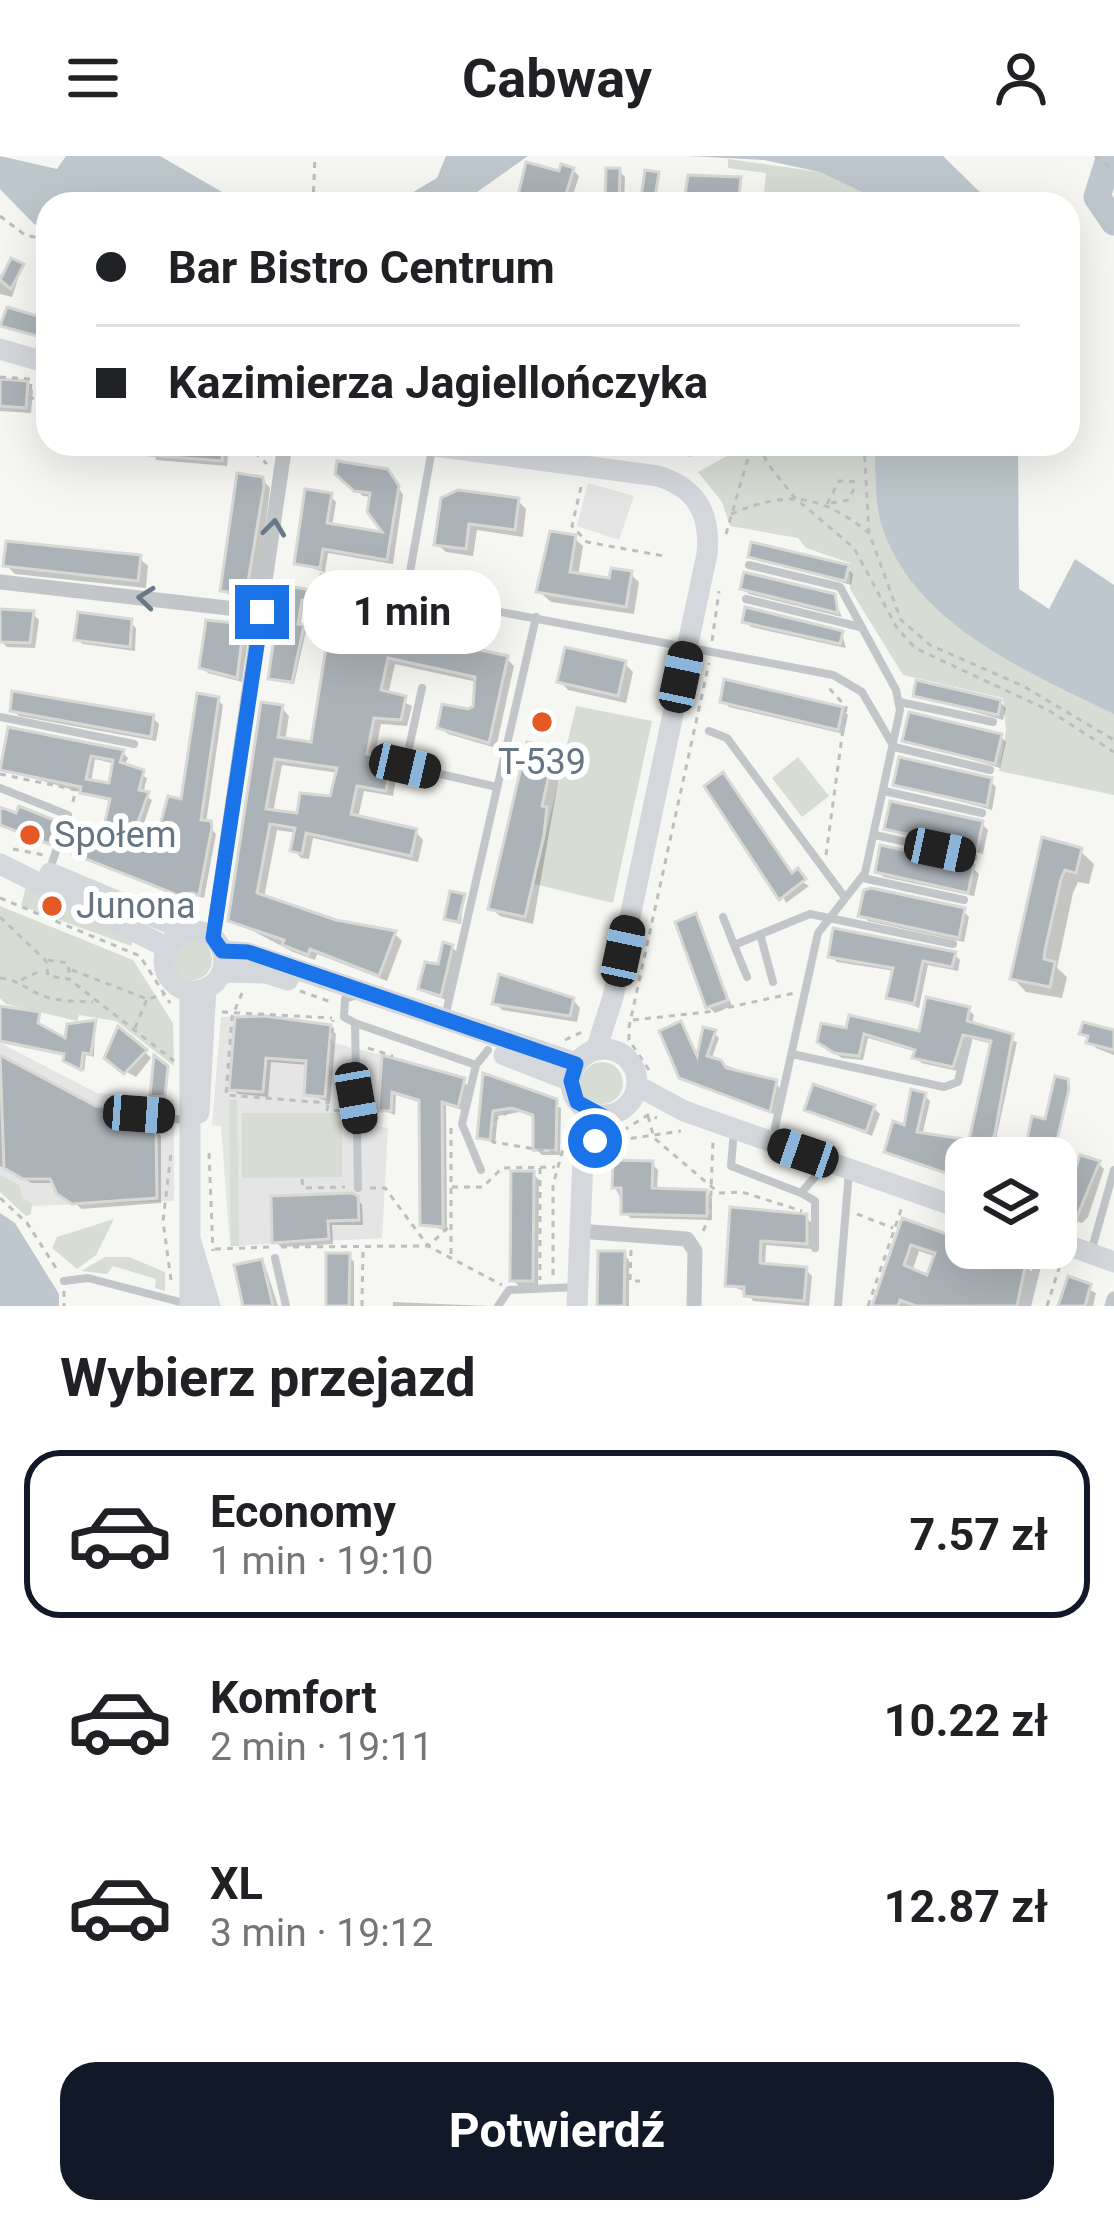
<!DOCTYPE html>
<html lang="pl">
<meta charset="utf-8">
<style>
body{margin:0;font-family:Roboto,sans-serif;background:#f6f6f6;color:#202124;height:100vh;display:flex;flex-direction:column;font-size:45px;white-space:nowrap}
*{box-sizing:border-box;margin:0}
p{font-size:39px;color:#757577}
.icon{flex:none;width:66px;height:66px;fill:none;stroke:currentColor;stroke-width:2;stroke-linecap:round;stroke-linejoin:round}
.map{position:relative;height:1150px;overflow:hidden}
.drawer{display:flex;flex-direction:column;background:#fff;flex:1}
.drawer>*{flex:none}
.guide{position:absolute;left:36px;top:36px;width:1044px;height:264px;border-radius:36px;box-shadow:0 12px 48px #0002;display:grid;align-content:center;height:264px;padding:0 60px;background:#fff}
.controls{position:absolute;left:945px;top:981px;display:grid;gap:24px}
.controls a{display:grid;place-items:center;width:132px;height:132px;border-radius:24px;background:#fff;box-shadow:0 12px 48px #0002;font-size:60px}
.end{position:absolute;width:54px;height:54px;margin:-27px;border:15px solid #1a73e8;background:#fff;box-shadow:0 0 0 6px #fff}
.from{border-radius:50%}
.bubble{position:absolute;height:84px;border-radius:36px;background:#fff;box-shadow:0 12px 48px #0002;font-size:39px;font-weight:700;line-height:84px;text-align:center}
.car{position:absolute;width:36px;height:72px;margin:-36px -18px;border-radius:15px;box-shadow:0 0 9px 3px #0007;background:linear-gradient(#222 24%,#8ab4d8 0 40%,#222 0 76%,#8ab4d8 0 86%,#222 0)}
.guide b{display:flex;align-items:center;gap:42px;height:114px;font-size:45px}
.guide b+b{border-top:3px solid #e0e0e0}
.guide i{width:30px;height:30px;background:#202124}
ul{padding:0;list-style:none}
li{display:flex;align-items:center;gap:36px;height:168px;margin:0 24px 18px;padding:0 36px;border:6px solid transparent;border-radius:36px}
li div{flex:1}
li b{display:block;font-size:45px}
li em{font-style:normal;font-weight:700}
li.on{border-color:#111827}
li>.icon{width:108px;height:108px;stroke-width:1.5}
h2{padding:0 60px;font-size:54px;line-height:144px}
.cta{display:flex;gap:24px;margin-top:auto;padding:24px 60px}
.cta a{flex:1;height:138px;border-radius:36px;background:#111827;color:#fff;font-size:48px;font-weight:700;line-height:138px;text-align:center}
header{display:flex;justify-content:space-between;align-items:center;height:156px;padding:0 60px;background:#fff;font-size:54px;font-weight:700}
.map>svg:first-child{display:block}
</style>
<header><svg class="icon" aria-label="menu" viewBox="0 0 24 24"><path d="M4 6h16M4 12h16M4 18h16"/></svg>Cabway<svg class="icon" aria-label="person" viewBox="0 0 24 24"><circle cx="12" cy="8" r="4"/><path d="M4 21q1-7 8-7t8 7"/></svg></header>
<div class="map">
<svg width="1114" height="1150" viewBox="0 0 1114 1150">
<rect width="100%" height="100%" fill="#f6f6f3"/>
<path fill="#e4e5e4" d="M588 327 634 340 619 384 577 370Z
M265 860 331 869 330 886 382 899 378 970 388 972 382 1082 230 1090 221 970 212 969 221 861Z
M0 887 97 937 174 944V1045L31 1050 0 1026Z"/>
<path fill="#d7ddd4" d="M728 3 820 16 887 48H763L766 17 728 12Z
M737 288H874C876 314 874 347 882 371 915 471 1029 512 1114 557V639L999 615 1006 575 1003 542 903 519 850 433V407L806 392 798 382 730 370 722 346 698 316 734 296Z
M576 550 652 565 613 747 534 728Z
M798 601 829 640 802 661 772 622Z
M26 730 136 778 131 790 21 750Z
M0 750 133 804 173 867 174 910 116 865 79 859 77 865 6 848 0 842Z
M172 804a20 20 0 1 1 40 0a20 20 0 1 1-40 0Z
M581 927a21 21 0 1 1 42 0a21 21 0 1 1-42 0Z
M229 944H237L239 1090H231Z
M242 957H342V1021L242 1022Z
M0 1019 19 1029 22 1041 32 1048 31 1058 26 1060 0 1036Z
M114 1063 96 1099 77 1113 52 1092 57 1081Z
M105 1101H129L165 1116V1135L155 1132 156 1123 113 1110 107 1118 81 1115Z"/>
<path fill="#bec7cd" d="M0 0 57 13 66 0H160L234 43V48H48V72L34 68 0 33Z
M446 0H528L460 48H393L437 22Z
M687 0H943L992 48H887L820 16 764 4Z
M874 288H1018L1019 433 1049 453 1075 403 1114 429V558C1029 516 914 469 882 371 874 347 876 314 874 288Z
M0 1057 15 1067 59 1138V1150H0Z"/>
<path fill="#0003" fill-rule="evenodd" d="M573 14 579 20 570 48H519Z
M619 15 625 21 624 48H608Z
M658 19 657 48H643Z
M690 22 739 24 740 48H687Z
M22 110 12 141 0 138V119Z
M0 226 27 228 33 234 31 257 0 255Z
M151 288H229L227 310 156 304Z
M338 316 393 322 403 339 393 408 328 397 324 422 384 434 385 446 335 435 332 450 304 446 300 471 306 475 294 528 274 525 284 433 320 439 324 416 297 407 330 340 336 346 332 371 389 380 373 341 363 340Z
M262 323 270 332 257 439 254 445 232 442 223 433Z
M443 343 518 345 526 353 523 381 477 374 473 400 446 396 437 388Z
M553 378 574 382 583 390 578 420 612 425 630 418 639 426 634 458 551 446 542 438Z
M751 400 847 412 853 418 851 429Z
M139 402 148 410 146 432 15 418 6 409Z
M743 432 833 441 842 461 749 438Z
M33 458 39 464 35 492 7 491 1 485Z
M745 465 842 478 846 492 751 471Z
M130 466 136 472 135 495 83 488 77 483Z
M243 471 249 477 242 526 208 517 202 511Z
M331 477 507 503 514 510 496 592 448 578 440 571 476 551 477 526 395 508 388 539 412 550 407 570 381 568 374 602 398 613 393 640 364 635 358 662 416 676 423 684 418 706 313 682 309 703 301 702 294 694 297 677 277 674 264 742 336 767 395 778 402 785 387 825 317 798 315 804 293 796 232 764 282 552 289 560 285 585 313 589ZM282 609 339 617 333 644 300 660 273 657Z
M625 508 633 516 626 547 568 534 560 525Z
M916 539 1000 546 1006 552 1003 564Z
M218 544 223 549 206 667 216 678 204 742 197 740 195 746 76 697 105 679 113 646 3 613 10 574 123 597 128 602 124 611 147 622 143 638 152 644 137 687 156 695 184 646ZM95 603 116 608 111 631 91 627Z
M723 545 842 553 848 559 844 578 729 551Z
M13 554 153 562 159 568 156 585 19 560Z
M1000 580 1006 586 1000 612 906 584Z
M553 595 562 604 533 768 500 760 491 752Z
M990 625 996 631 992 654 896 628Z
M728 626 792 720 809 730 786 747Z
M0 655 56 667 61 672 54 691 4 671Z
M982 668 988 674 983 698 887 672Z
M1044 685 1080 695 1094 708 1089 728 1078 726 1073 737 1057 812 1067 821 1062 842 1026 836 1013 822Z
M973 712 979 718 974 740 884 721 878 715Z
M463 741 461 768 451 766 447 762Z
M963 755 969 761 964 786 868 765 862 759Z
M696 760 732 850 715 857 709 851Z
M452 791 458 797 447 844 428 838 422 832Z
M954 798 960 804 958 815 928 809 919 852 889 841 895 815 837 806 831 800Z
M501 821 573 844 580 852 577 866 502 854 495 847Z
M0 850 38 859 41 872 67 887 95 867 94 901 86 899 84 915 66 900 2 887Z
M968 854 974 859 971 870 1017 886 993 997 1009 1002H966V1026L887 995 924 939 930 945 922 980 972 988 993 888 968 882 958 915 921 907 917 896 868 882 863 904 842 902 826 891 823 870 921 878Z
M238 865 330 872 336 878 330 946 307 938 309 909 271 906 268 941 238 938 232 933Z
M680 868 699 905 714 877 719 882 711 904 775 927 780 932 774 958 687 926 681 920Z
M1082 877H1114V899L1096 892Z
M145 896 151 902 136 921 113 908Z
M0 902 95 952 132 955 138 973 155 974 161 980V1047L81 1053 59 1027H32L0 1010Z
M385 903 468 929 462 954 446 949 447 1075 423 1068 422 947 396 939 395 959 382 954Z
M485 921 561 952 560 999H542L536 993V962L520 956 498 960 495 988 480 981Z
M1064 925 1047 1002H1026L1034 964 1047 967Z
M874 952 880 958 872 980 807 954Z
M652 1008 658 1014 657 1035 706 1036 712 1042V1064L630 1062 615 1031Z
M1099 1008 1104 1013 1088 1061 1082 1067 1056 1058V1023L1072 1029Z
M533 1018 539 1024 538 1129 519 1130 513 1124Z
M356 1043 362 1048 363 1069H332L333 1088 281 1091 275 1085Z
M733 1054 805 1061 812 1067 811 1093 766 1089 765 1111 806 1114 812 1120 809 1150 753 1145 747 1136 728 1129Z
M904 1066 1024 1108 1033 1117 1025 1150H875ZM919 1095 937 1101 929 1123 912 1116Z
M601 1098H623L629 1104V1150H600Z
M329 1100H349L354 1106V1150H329Z
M262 1106 265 1109 278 1150H248L238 1111Z
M1070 1124 1096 1137 1093 1150H1061Z
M393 1146 489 1150H490H393Z"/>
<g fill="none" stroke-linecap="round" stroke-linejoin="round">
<path stroke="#bec7cd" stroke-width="27" d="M1110 0 1097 41 1114 66"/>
</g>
<path fill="#abb2b8" stroke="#d8d8d5" stroke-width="3" fill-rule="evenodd" d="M526 6 559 15 561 8 574 12 563 48H516Z
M606 12H620L619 48H605Z
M645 14 659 16 654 48H640Z
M688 19 741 21 738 48 684 46Z
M11 102 24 108 11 133 0 124Z
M7 151 48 163V183L0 170Z
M0 223 28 225 26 252 0 250Z
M148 288H223L222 305 147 299Z
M337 305 388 313 399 330 387 404 323 393 320 412 294 408 305 333 332 337 327 367 382 376 367 356 370 337 354 335 335 318Z
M237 317 263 321 264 330 246 438 220 435Z
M458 334 519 342 515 374 469 368 466 393 434 389 441 342Z
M550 375 576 379 570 416 609 422 611 412 632 415 626 451 536 436Z
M6 385 141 399 138 425 3 410Z
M751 386 849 409 845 425 748 401Z
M744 416 835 438 838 457 740 433Z
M321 418 385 431 383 444 332 434 330 449 302 444 298 468 304 469 292 526 268 523 282 429 317 435Z
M745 451 843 475 840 488 742 466Z
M0 453 34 455 30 487 0 486Z
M78 456 132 463 130 491 74 484Z
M206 464 244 468 237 522 199 512Z
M366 469 508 500 489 587 437 572 442 548 468 553 473 550 475 521 388 502 381 534 406 540 401 564 374 562 367 598 392 603 386 635 357 630 351 658 417 673 411 700 306 677 302 698 290 695 295 672 270 668 257 737 336 764 396 775 379 820 310 793 308 799 282 789 284 784 228 765 261 546 283 549 278 581 311 586 329 473 364 480ZM275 603 337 612 330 640 300 637 297 657 266 653Z
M565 491 626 505 618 540 557 526Z
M724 523 843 551 838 574 720 546Z
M916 524 1001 544 998 559 913 540Z
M12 535 154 559 151 581 10 555Z
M197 537 219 541 201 664 211 665 212 671 199 739 192 737 190 744 73 698 84 668 103 675 110 643 80 637 81 631 0 614 8 571 124 594 120 606 144 614 139 634 149 636 132 682 154 691 168 640 181 643ZM91 600 113 604 109 627 86 623Z
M909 556 1002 578 995 608 902 585Z
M527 586 555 592 542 650 547 651 544 679 525 761 488 753Z
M899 601 992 622 987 650 893 629Z
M723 616 792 717 798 712 806 723 779 744 704 630Z
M890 645 983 665 977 694 884 673Z
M19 650 57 665 49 688 0 669V651L16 657Z
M1042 681 1082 692 1076 717 1065 714 1061 723 1045 794 1044 803 1055 806 1050 831 1010 823Z
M880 689 974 709 968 737 875 716Z
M871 732 965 752 959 782 858 760 864 734Z
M450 735 465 738 458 766 444 763Z
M696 757 728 844 706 852 675 766Z
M833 772 956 796 952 811 923 805 914 848 886 842 893 812 828 801Z
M443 786 453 789 441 840 418 833 425 806 438 808Z
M499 818 574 842 570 860 492 848Z
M926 841 970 851 967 865 1013 878 995 977 986 1002H966V1024L884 996 893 965 904 969 911 933 926 937 917 976 969 984 991 885 963 879 953 911 912 902 915 894 864 878 859 900 834 897 817 886 821 867 846 872 849 859 919 875Z
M0 850 40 856 38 867 65 882 67 868 96 864 91 898 83 897 81 914 63 905 64 898 0 885Z
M265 860 331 869 325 941 304 939 306 905 266 902 263 936 229 934 235 861Z
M681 865 697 900 703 871 716 874 707 900 721 904 726 912 777 924 770 956 679 922 659 875Z
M1083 866 1114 874V894L1086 887 1088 880 1079 878Z
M118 870 147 894 124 918 104 902Z
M0 899 96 950 133 952V970L156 971 157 1042 72 1048 57 1038 50 1023H23L4 1012Z
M154 899 168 910 165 941 150 940Z
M382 899 465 922 458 951 442 946 443 1071 420 1069 419 944 392 936 391 955H378Z
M483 917 557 943 556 995 533 994V959L512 952 493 955 490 984 477 982Z
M1055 920 1068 923 1069 933 1054 997 1035 1002 1036 997 1025 994 1032 960 1045 963Z
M813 928 875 949 866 976 804 954Z
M1080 999 1100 1005 1076 1063 1056 1054V1020L1071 1025Z
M613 1004 653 1005 652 1032 707 1034V1060L621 1058V1032H612Z
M511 1015H534L533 1125H510Z
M352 1037 358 1040 359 1064 328 1065 329 1083 272 1087 271 1040Z
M730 1051 807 1058V1088L761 1085 760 1107 807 1111 804 1145 744 1140V1131L725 1130Z
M902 1062 966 1085V1092H987L1026 1106 1017 1150H916L900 1144 898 1150H872ZM911 1089 935 1097 927 1119 904 1109Z
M598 1095H625L624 1150H597Z
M326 1097H350L349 1150H326Z
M262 1103 273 1150H243L234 1109Z
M1068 1120 1091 1128 1085 1150H1058Z"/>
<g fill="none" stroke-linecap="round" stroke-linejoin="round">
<path stroke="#bcbec0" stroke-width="3" stroke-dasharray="6 6" stroke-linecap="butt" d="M1095 0 1114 14
M313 48 315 0
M0 60 25 79 48 84
M0 221 31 223 30 242 48 243
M246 288 267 308
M654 288 690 299 723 291
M760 288 767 307 795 342 854 392 897 472 915 492 1048 554 1114 596
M864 288 869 377 901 464 930 489 1023 530 1114 584
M581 331 572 370 587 386 664 400
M831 347 848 344 855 331
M827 348 839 325 861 326
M731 358C788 334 820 338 869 377
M726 378 752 288
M712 485 719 435
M0 618 76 634 72 649
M13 693 44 699
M826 699 846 551 829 532
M0 742 140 800 170 847
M0 761 46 805 48 820 69 823 174 905
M48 804 68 807 70 822
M72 814 147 843 163 839
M0 822C20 824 26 834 44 840 59 846 77 845 93 846
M21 824 42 814
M300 835 331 846
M242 837 232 861 226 939 328 947 333 864
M222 856 332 862
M633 864 707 856 795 837
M135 872 147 843
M565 884 584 875
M368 892 393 900
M649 914 629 884V871L709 507
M328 949 327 954 342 955
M509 956 495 963 493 986 559 997
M648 960 654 982 719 1037 742 1036 802 1055
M451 972V1100
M607 986 681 975
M603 987 648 959 657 962
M209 997 213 1095
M540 1012V1124
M302 1023 303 1032 345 1031
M452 1031H483L502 1012 555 1011
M370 1032H385L428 1090 450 1070
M0 1042 27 1067 58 1115
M857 1058 893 1072
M703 1075 710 1060 713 985
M281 1091 428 1090 502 1129
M215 1093 272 1091
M631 1094 630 1125H640
M553 1119V1029L563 993
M171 1124 163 1065 171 997
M64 1135V1150
M362 1150 363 1091
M868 1150 902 1051
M1047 1150 1061 1106"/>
<path stroke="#c2c6c9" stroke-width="8" d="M432 293 406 438 833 519 862 536 894 591 990 614
M749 409 840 431 896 534 900 554 865 717 818 777 772 985
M746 443 860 471
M422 532 405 610 497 631
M900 546 993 566
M0 561 134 588
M709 575 727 582 843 739
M0 632 68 659 49 716
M884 635 982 657
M875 679 973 701
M863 722 964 744
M723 761 734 789 810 758 953 788
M760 778 773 826
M734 789 747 821
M357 839 345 843 344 861 355 867 358 1032
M446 857 536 461
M355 867 476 909
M792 898 944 931 958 926 968 885
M139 958 184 964
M734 974 731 1010 801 1037 828 1006
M481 1014 462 968 476 909 488 894
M801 1037 815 1045V1092
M1091 1096 1114 1014
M275 1102 286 1150
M64 1125 88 1122 188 1148
M498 1150 509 1134 576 1131
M838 1150 849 1015
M1027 1150 1037 1110"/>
<path stroke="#c2c6c9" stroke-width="15" d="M0 426 263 456
M213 782 285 288
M578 1075 687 1083 695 1095 694 1150
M1112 1150 1114 1143"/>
<path stroke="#d4d8dc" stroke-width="21" d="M0 193 48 207
M419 288 658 320C697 332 711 358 707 398L613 841 596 894
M0 708 166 791
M50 717 188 775
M164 805a30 30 0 1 1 60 0a30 30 0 1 1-60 0Z
M222 795 248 797 576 907
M222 816 266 817 288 824
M190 835V1150
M571 926a33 33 0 1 1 66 0a33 33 0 1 1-66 0Z
M504 899 571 925
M638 930 684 955 966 1054
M199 957 206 832
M1056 1085 1114 1106
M191 1086 210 1150
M577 1150 585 954"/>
</g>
<defs><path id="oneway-chevron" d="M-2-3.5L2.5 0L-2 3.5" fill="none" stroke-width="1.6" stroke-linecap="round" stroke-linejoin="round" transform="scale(3)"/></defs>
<g stroke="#6a7987">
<use href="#oneway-chevron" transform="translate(274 372) rotate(-83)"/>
<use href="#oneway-chevron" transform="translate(146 442) rotate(-174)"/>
</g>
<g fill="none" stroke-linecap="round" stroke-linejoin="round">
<path stroke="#1a73e8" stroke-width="15" d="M262 456 213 782 222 795 248 796 576 908 571 925 577 946 603 960 595 985"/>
</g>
<g fill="#e55924" stroke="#fff" stroke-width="4.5">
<circle cx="542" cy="566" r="12"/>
<circle cx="30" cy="679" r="12"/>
<circle cx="52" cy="750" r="12"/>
</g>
<g text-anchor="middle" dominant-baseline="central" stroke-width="12" stroke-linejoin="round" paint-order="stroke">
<g font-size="36" fill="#657584" stroke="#fff" text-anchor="start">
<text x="542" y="606" text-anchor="middle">T-539</text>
<text x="54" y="679">Społem</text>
<text x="76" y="750">Junona</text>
</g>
</g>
</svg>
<div class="controls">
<a><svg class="icon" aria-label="layers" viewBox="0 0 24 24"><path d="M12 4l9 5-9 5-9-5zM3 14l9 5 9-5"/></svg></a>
</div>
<i class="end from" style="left:595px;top:985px"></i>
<i class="end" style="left:262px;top:456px"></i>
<div class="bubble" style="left:303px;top:414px;width:198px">1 min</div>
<i class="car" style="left:681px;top:521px;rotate:12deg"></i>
<i class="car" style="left:405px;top:610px;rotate:103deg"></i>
<i class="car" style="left:940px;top:694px;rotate:102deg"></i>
<i class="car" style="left:623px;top:795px;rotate:12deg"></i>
<i class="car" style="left:356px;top:942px;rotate:170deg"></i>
<i class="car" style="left:139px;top:958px;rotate:94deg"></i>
<i class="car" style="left:803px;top:997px;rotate:289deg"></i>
<div class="guide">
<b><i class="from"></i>Bar Bistro Centrum</b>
<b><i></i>Kazimierza Jagiellończyka</b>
</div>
</div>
<section class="drawer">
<h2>Wybierz przejazd</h2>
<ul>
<li class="on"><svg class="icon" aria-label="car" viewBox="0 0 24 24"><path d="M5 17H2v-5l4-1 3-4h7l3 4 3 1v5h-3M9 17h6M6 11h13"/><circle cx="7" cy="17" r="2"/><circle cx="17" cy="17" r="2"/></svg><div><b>Economy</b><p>1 min · 19:10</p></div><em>7.57 zł</em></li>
<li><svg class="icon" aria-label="car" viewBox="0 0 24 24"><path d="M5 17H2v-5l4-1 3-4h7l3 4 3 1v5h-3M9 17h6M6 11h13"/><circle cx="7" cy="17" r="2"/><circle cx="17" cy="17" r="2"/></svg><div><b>Komfort</b><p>2 min · 19:11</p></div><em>10.22 zł</em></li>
<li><svg class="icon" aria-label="car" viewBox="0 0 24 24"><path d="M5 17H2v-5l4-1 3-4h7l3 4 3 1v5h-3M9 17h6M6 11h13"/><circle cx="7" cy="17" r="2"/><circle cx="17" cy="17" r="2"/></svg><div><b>XL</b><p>3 min · 19:12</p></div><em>12.87 zł</em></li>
</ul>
<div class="cta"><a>Potwierdź</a></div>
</section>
